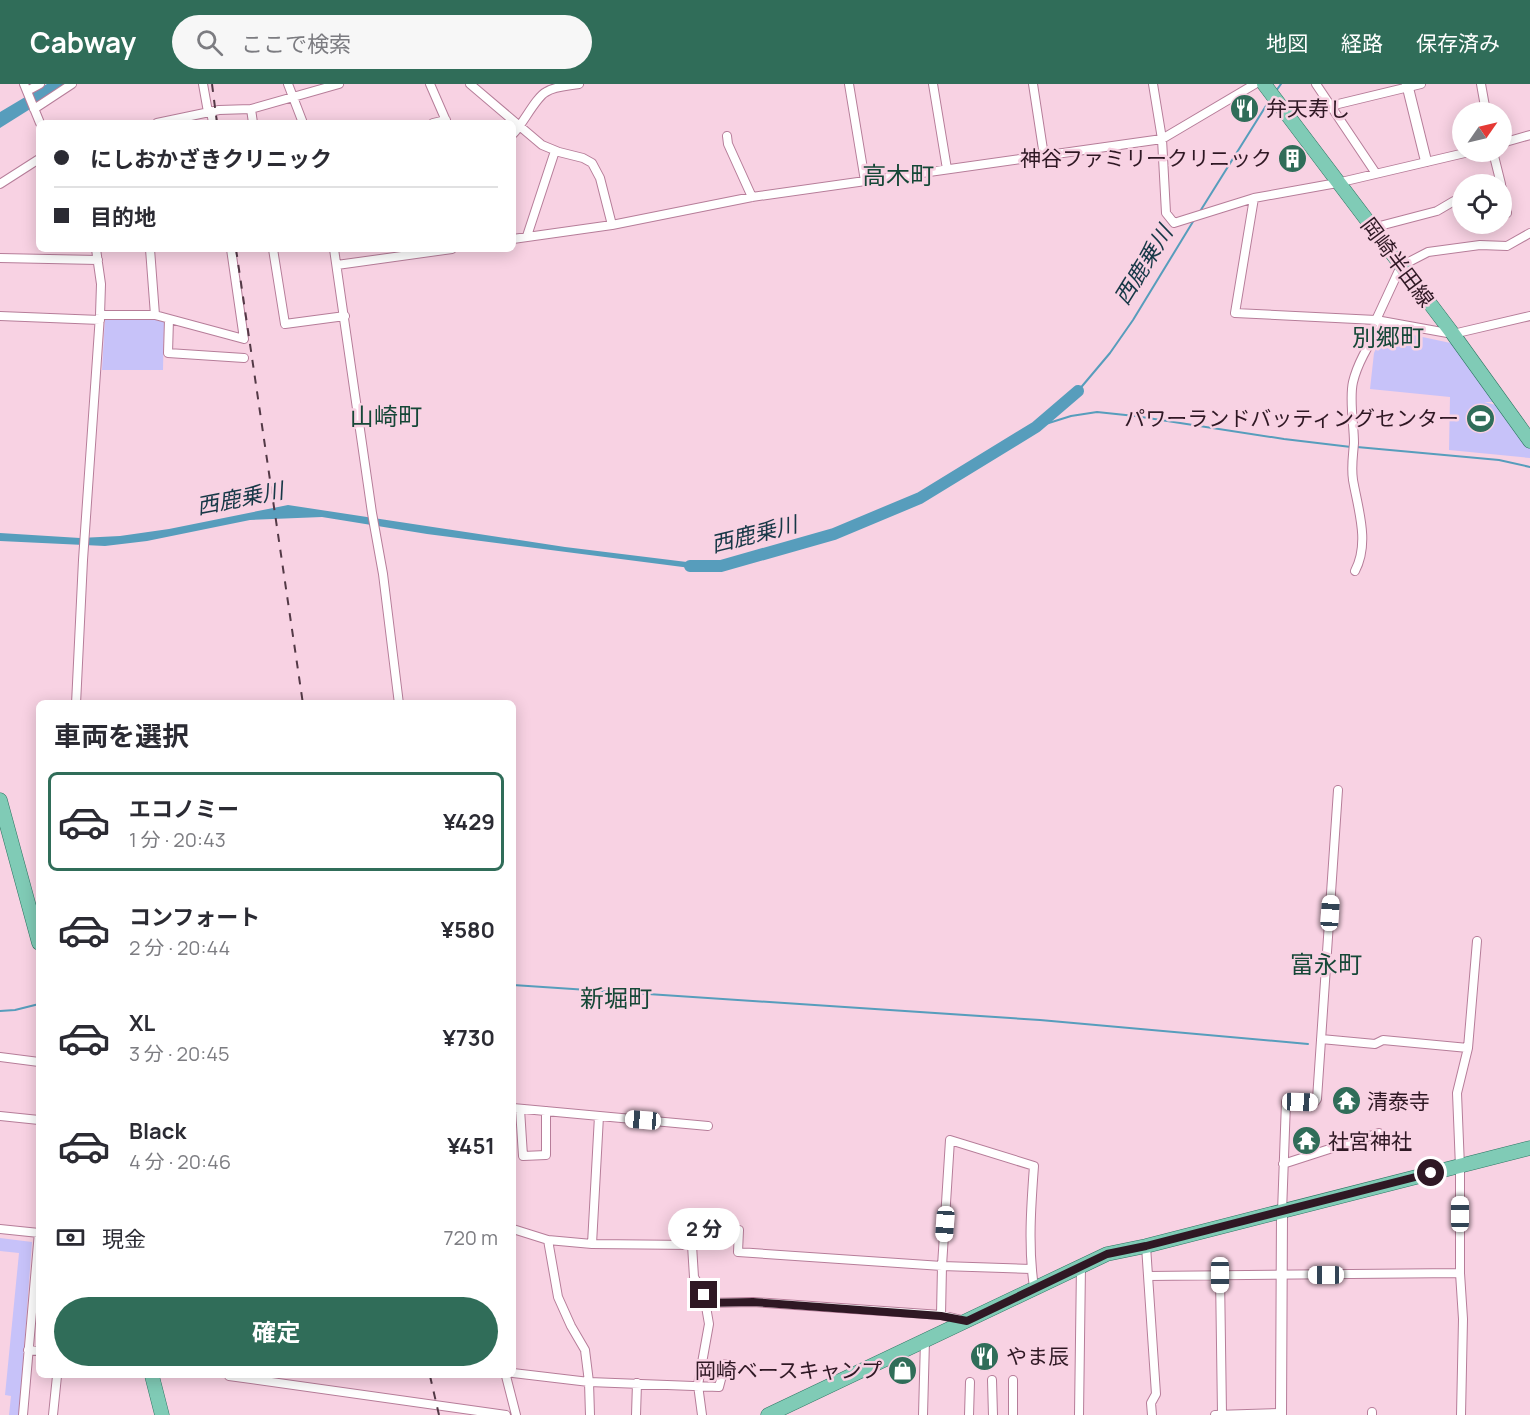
<!DOCTYPE html>
<html lang="ja">
<meta charset="utf-8">
<style>
body{margin:0;font-family:Manrope,"Noto Sans JP",sans-serif;background:#f7f7f7;color:#2b2b33;height:100vh;display:flex;flex-direction:column;font-size:22px;white-space:nowrap}
*{box-sizing:border-box;margin:0}
p{font-size:20px;color:#7c7c81}
.icon{flex:none;width:33px;height:33px;fill:none;stroke:currentColor;stroke-width:2;stroke-linecap:round;stroke-linejoin:round}
.map{position:relative;flex:1;overflow:hidden}
.sheet{position:absolute;left:36px;top:616px;width:480px;height:678px;display:flex;flex-direction:column;background:#fff;border-radius:9px;box-shadow:0 3px 15px #0003}
.sheet>*{flex:none}
.guide{position:absolute;left:36px;top:36px;width:480px;height:132px;border-radius:9px;box-shadow:0 3px 15px #0003;display:grid;align-content:center;height:132px;padding:0 18px;background:#fff}
.needle{width:39px;rotate:56deg}
.controls{position:absolute;left:1452px;top:18px;display:grid;gap:12px}
.controls a{display:grid;place-items:center;width:60px;height:60px;border-radius:50%;background:#fff;box-shadow:0 3px 15px #0003;font-size:30px}
.end{position:absolute;width:27px;height:27px;margin:-14px;border:8px solid #2f1824;background:#fff;box-shadow:0 0 0 3px #fff}
.from{border-radius:50%}
.bubble{position:absolute;height:42px;border-radius:21px;background:#fff;box-shadow:0 3px 15px #0003;font-size:20px;font-weight:700;line-height:42px;text-align:center}
.car{position:absolute;width:18px;height:36px;margin:-18px -9px;border-radius:8px;box-shadow:0 0 4px 2px #0007;background:linear-gradient(#fff 24%,#345 0 40%,#fff 0 76%,#345 0 86%,#fff 0)}
.guide b{display:flex;align-items:center;gap:21px;height:57px;font-size:22px}
.guide b+b{border-top:2px solid #e1e1e2}
.guide i{width:15px;height:15px;background:#2b2b33}
ul{padding:0;list-style:none}
li{display:flex;align-items:center;gap:18px;height:99px;margin:0 12px 9px;padding:0 6px;border:3px solid transparent;border-radius:9px}
li div{flex:1}
li b{display:block;font-size:22px}
li em{font-style:normal;font-weight:700}
li.on{border-color:#306d59}
li>.icon{width:54px;height:54px;stroke-width:1.5}
h2{padding:0 18px;font-size:27px;line-height:72px}
.pay{display:flex;align-items:center;gap:15px;height:66px;padding:0 18px;font-size:22px}
.pay p{margin-inline-start:auto}
.button{display:flex;gap:12px;margin-top:auto;padding:12px 18px}
.button a{flex:1;height:69px;border-radius:36px;background:#306d59;color:#fff;font-size:24px;font-weight:700;line-height:69px;text-align:center}
header{display:flex;align-items:center;gap:36px;box-sizing:border-box;height:84px;padding:0 30px;background:#306d59;color:#fff}
header strong{font-size:28px}
nav{display:flex;gap:33px;margin-inline-start:auto;font-size:21px}
.search{width:420px;height:54px;background:#f7f7f7;display:flex;align-items:center;gap:15px;box-sizing:border-box;padding:0 21px;border-radius:33px;color:#7c7c81;font-size:22px}
.map>svg:first-child{display:block}
</style>
<header>
<strong>Cabway</strong>
<div class="search"><svg class="icon" aria-label="search" viewBox="0 0 24 24"><circle cx="10" cy="10" r="6"/><path d="M15 15l6 6"/></svg>ここで検索</div>
<nav><a>地図</a><a>経路</a><a>保存済み</a></nav>
</header>
<div class="map">
<svg width="1530" height="1331" viewBox="0 0 1530 1331">
<rect width="100%" height="100%" fill="#f8d2e3"/>
<path fill="#c7c2f9" d="M105 234H153L164 238 163 286H102Z
M1385 245 1460 261 1499 318H1484L1500 322 1530 363V374L1449 366 1450 313 1370 305 1374 269Z
M0 1154 32 1158 19 1331H9L11 1312 5 1311 19 1169 0 1167Z"/>
<path fill="#579dbc" d="M47 0H70L0 44V28Z
M288 421 565 463 703 480 706 486 427 450 322 433 250 436 147 457 105 462 0 457V449L80 454 120 452 169 445Z"/>
<g fill="none" stroke-linecap="round" stroke-linejoin="round">
<path stroke="#579dbc" stroke-width="2" d="M1276 7 1281 0
M1199 129 1269 17
M1078 307 1110 269 1133 236 1194 136
M1036 343 1071 332 1097 328 1135 332 1284 355 1351 363
M1357 363 1499 376 1530 383
M513 901 1040 936 1308 960
M0 927 15 926 39 920"/>
<path stroke="#579dbc" stroke-width="12" d="M690 482H721L834 450 920 414 1036 343 1078 307"/>
<defs>
<path id="minor" d="M24 0 40 39
M203 0 208 28
M288 0 303 39
M430 0 447 39
M470 0 542 61 559 68 583 74 592 79 600 94 612 141
M849 0 865 97
M933 0 947 85
M1033 0 1044 72
M1153 0 1162 55 1166 129 1174 139 1254 114 1337 99 1469 68
M1316 0 1375 88
M1481 0 1486 28
M27 7 40 0
M1330 22 1421 0
M34 25 72 0
M251 25 253 39
M211 27 213 39
M157 39 219 26 251 25 339 0
M433 39 446 36
M513 50C523 40 536 13 546 8 555 2 568 2 579 0
M727 52 728 60 752 113
M1502 59 1530 51
M1493 68 1501 100
M0 100 39 75
M1502 104 1507 129H1502
M1254 114 1235 229 1376 236 1453 250 1530 232
M1372 144 1437 127 1454 117H1462
M527 152 555 67
M513 155 612 141 752 113 1162 55 1255 0
M150 165 155 231
M273 165 285 240 345 232
M334 165 372 429 383 490 399 620
M0 174 98 176
M337 181 452 165
M100 231H155L244 255 231 165
M0 232 100 236
M169 235 168 269 244 274
M1376 236 1401 182 1428 168 1480 161 1507 162 1530 149
M1355 487C1370 459 1358 425 1353 396 1351 383 1353 372 1354 359 1354 341 1349 315 1353 298 1358 277 1370 258 1382 241L1377 237
M76 620 83 476 100 231 101 200 96 165
M1321 955 1375 960 1383 956 1468 964
M0 973 39 978
M513 1024 708 1042
M520 1025 523 1072 546 1071V1027
M0 1032 39 1036
M1283 1080 1379 1049
M1282 1128 1286 1018 1314 1019 1317 1015 1338 706
M0 1145 39 1149
M513 1145 548 1156 592 1160 692 1161
M548 1156 558 1213 571 1242 585 1266 589 1298 590 1331
M592 1160 599 1032
M1146 1162 1156 1310 1151 1319 1152 1331
M1220 1191 1222 1330
M1148 1192 1460 1189
M705 1219 753 1218 941 1231 966 1237
M941 1231 942 1182 950 1056 1034 1082C1031 1122 1028 1164 1034 1203
M28 1266 39 1267
M513 1289 589 1298 719 1303 725 1280
M229 1292 506 1331
M506 1292 516 1331
M992 1296 993 1331
M1013 1296V1331
M1372 1328V1331
M23 1331 39 1148
M53 1331 57 1292
M636 1331 637 1299
M702 1331 698 1301 709 1240 704 1211 694 1193 692 1161 694 1144 739 1146 738 1168 942 1182 1031 1185
M923 1331 925 1256
M969 1331 970 1298
M1079 1331 1081 1181
M1215 1331 1281 1329
M1461 1331 1463 1235 1460 1189V1083L1457 1009 1468 964 1477 857"/>
<path id="tertiary" d="M1407 0 1426 77
M1281 1331 1282 1128"/>
<path id="primary" d="M1264 0 1453 250 1530 357
M0 716 39 859
M152 1292 162 1331
M768 1331 1107 1170 1146 1162 1530 1064"/>
</defs>
<use href="#minor" stroke="#b67d99" stroke-width="10"/>
<use href="#tertiary" stroke="#b67d99" stroke-width="12"/>
<use href="#primary" stroke="#2c7663" stroke-width="15"/>
<use href="#minor" stroke="#fff" stroke-width="8"/>
<use href="#tertiary" stroke="#fff" stroke-width="10"/>
<use href="#primary" stroke="#80cbb6" stroke-width="14"/>
<path stroke="#533946" stroke-width="2" stroke-dasharray="8 8" stroke-linecap="butt" d="M212 0 217 39
M236 165 303 620
M430 1292 439 1331"/>
</g>
<g fill="none" stroke-linecap="round" stroke-linejoin="round">
<path stroke="#2f1824" stroke-width="8" d="M704 1211 705 1219 753 1218 941 1232 967 1237 1107 1170 1146 1162 1431 1089"/>
</g>
<defs>
<symbol id="restaurant-disc" viewBox="-11 -11 22 22"><circle r="9.5" fill="#306d59" stroke="#f8d2e3"/><path d="M-5-6h1v4h1v-4h1v4h1v-4h1v5L-1.5 .5V6h-2V.5L-5-1ZM5-6V6H3V1.5H1.5Q1.5-4 5-6Z" fill="#fff"/></symbol>
<symbol id="building-disc" viewBox="-11 -11 22 22"><circle r="9.5" fill="#306d59" stroke="#f8d2e3"/><path d="M-4-6H4V6H1V3H-1V6H-4ZM-2.5-4.3h1.7v1.8h-1.7ZM.8-4.3h1.7v1.8H.8ZM-2.5-1h1.7V.8h-1.7ZM.8-1h1.7V.8H.8Z" fill="#fff"/></symbol>
<symbol id="stadium-disc" viewBox="-11 -11 22 22"><circle r="9.5" fill="#306d59" stroke="#f8d2e3"/><path d="M0-5a6.5 5 0 1 0 0 10a6.5 5 0 1 0 0-10ZM-3.5-1.8h7v3.6h-7Z" fill="#fff"/></symbol>
<symbol id="temple-disc" viewBox="-11 -11 22 22"><circle r="9.5" fill="#306d59" stroke="#f8d2e3"/><path d="M0-6L5-2H3V0L6.5 2.5H4V6H1.5V3h-3V6H-4V2.5H-6.5L-3 0V-2H-5Z" fill="#fff"/></symbol>
<symbol id="shop-disc" viewBox="-11 -11 22 22"><circle r="9.5" fill="#306d59" stroke="#f8d2e3"/><path d="M-5-2.5h2.3a2.7 3.5 0 0 1 5.4 0H5L5.5 6h-11ZM-1.5-2.5h3a1.5 2.3 0 0 0-3 0Z" fill="#fff"/></symbol>
</defs>
<g fill-rule="evenodd">
<use href="#restaurant-disc" x="1228" y="8" width="33" height="33"/>
<use href="#building-disc" x="1276" y="58" width="33" height="33"/>
<use href="#stadium-disc" x="1464" y="318" width="33" height="33"/>
<use href="#temple-disc" x="1330" y="1000" width="33" height="33"/>
<use href="#temple-disc" x="1290" y="1040" width="33" height="33"/>
<use href="#restaurant-disc" x="968" y="1256" width="33" height="33"/>
<use href="#shop-disc" x="886" y="1270" width="33" height="33"/>
</g>
<g text-anchor="middle" dominant-baseline="central" stroke-width="5" stroke-linejoin="round" paint-order="stroke">
<g font-size="21" fill="#2f1824" stroke="#f8d2e3" text-anchor="start">
<text x="1266" y="24">弁天寿し</text>
<text x="1272" y="74" text-anchor="end">神谷ファミリークリニック</text>
<text x="1459" y="334" text-anchor="end">パワーランドバッティングセンター</text>
<text x="1367" y="1017">清泰寺</text>
<text x="1328" y="1057">社宮神社</text>
<text x="1006" y="1272">やま辰</text>
<text x="882" y="1286" text-anchor="end">岡崎ベースキャンプ</text>
</g>
<g font-size="21" fill="#2f1824" stroke="#f8d2e3">
<text transform="translate(1398 178) rotate(53)">岡崎半田線</text>
</g>
<g font-size="22" font-style="italic" fill="#173847" stroke="#f8d2e3">
<text transform="translate(1143 181) rotate(-58)">西鹿乗川</text>
<text transform="translate(240 414) rotate(-11)">西鹿乗川</text>
<text transform="translate(754 450) rotate(-14)">西鹿乗川</text>
</g>
<g font-size="24" fill="#154737" stroke="#f8d2e3">
<text x="898" y="90">高木町</text>
<text x="1388" y="252">別郷町</text>
<text x="386" y="331">山崎町</text>
<text x="1326" y="879">富永町</text>
<text x="616" y="913">新堀町</text>
</g>
</g>
</svg>
<div class="controls">
<a><svg class="needle" viewBox="-14 -14 28 28"><path d="M0-13l5 13h-10z" fill="#e53935"/><path d="M0 13l5-13h-10z" fill="#7c7c81"/></svg></a>
<a><svg class="icon" aria-label="locate" viewBox="0 0 24 24"><circle cx="12" cy="12" r="6"/><path d="M12 2v4M12 18v4M2 12h4M18 12h4"/></svg></a>
</div>
<i class="end from" style="left:1431px;top:1089px"></i>
<i class="end" style="left:704px;top:1211px"></i>
<div class="bubble" style="left:668px;top:1124px;width:72px">2 分</div>
<i class="car" style="left:1330px;top:829px;rotate:4deg"></i>
<i class="car" style="left:1300px;top:1018px;rotate:92deg"></i>
<i class="car" style="left:643px;top:1036px;rotate:275deg"></i>
<i class="car" style="left:1460px;top:1130px;rotate:0deg"></i>
<i class="car" style="left:945px;top:1140px;rotate:184deg"></i>
<i class="car" style="left:1220px;top:1191px;rotate:180deg"></i>
<i class="car" style="left:1326px;top:1191px;rotate:270deg"></i>
<div class="guide">
<b><i class="from"></i>にしおかざきクリニック</b>
<b><i></i>目的地</b>
</div>
<section class="sheet">
<h2>車両を選択</h2>
<ul>
<li class="on"><svg class="icon" aria-label="car" viewBox="0 0 24 24"><path d="M5 17H2v-5l4-1 3-4h7l3 4 3 1v5h-3M9 17h6M6 11h13"/><circle cx="7" cy="17" r="2"/><circle cx="17" cy="17" r="2"/></svg><div><b>エコノミー</b><p>1 分 · 20:43</p></div><em>¥429</em></li>
<li><svg class="icon" aria-label="car" viewBox="0 0 24 24"><path d="M5 17H2v-5l4-1 3-4h7l3 4 3 1v5h-3M9 17h6M6 11h13"/><circle cx="7" cy="17" r="2"/><circle cx="17" cy="17" r="2"/></svg><div><b>コンフォート</b><p>2 分 · 20:44</p></div><em>¥580</em></li>
<li><svg class="icon" aria-label="car" viewBox="0 0 24 24"><path d="M5 17H2v-5l4-1 3-4h7l3 4 3 1v5h-3M9 17h6M6 11h13"/><circle cx="7" cy="17" r="2"/><circle cx="17" cy="17" r="2"/></svg><div><b>XL</b><p>3 分 · 20:45</p></div><em>¥730</em></li>
<li><svg class="icon" aria-label="car" viewBox="0 0 24 24"><path d="M5 17H2v-5l4-1 3-4h7l3 4 3 1v5h-3M9 17h6M6 11h13"/><circle cx="7" cy="17" r="2"/><circle cx="17" cy="17" r="2"/></svg><div><b>Black</b><p>4 分 · 20:46</p></div><em>¥451</em></li>
</ul>
<div class="pay"><svg class="icon" aria-label="cash" viewBox="0 0 24 24"><path d="M3 7h18v10H3z"/><circle cx="12" cy="12" r="2"/></svg>現金<p>720 m</p></div>
<div class="button"><a>確定</a></div>
</section>
</div>
